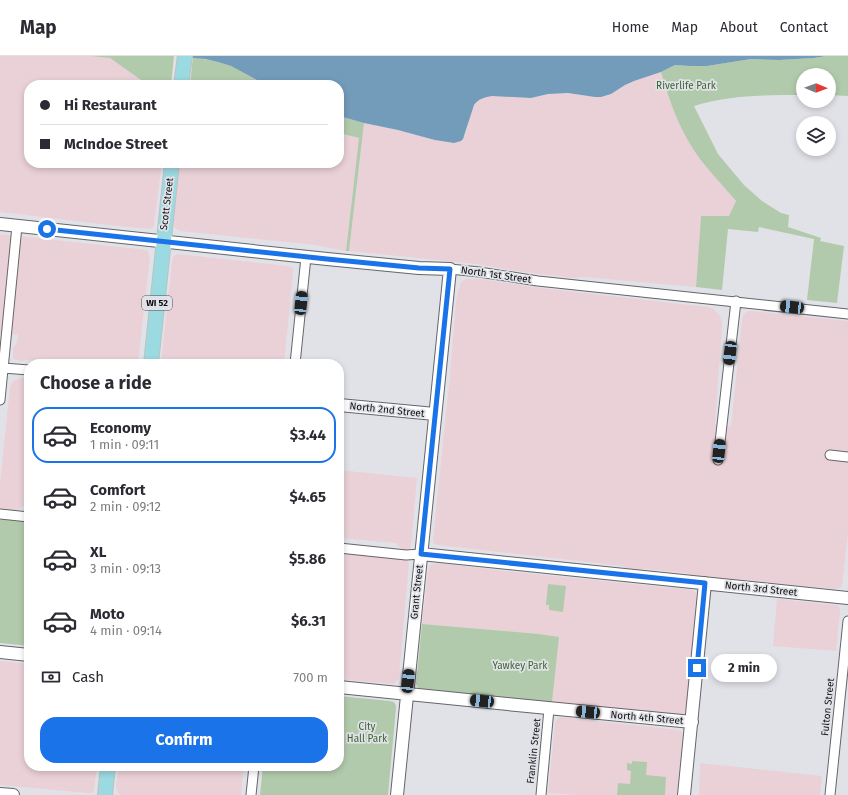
<!DOCTYPE html>
<meta charset="utf-8">
<style>
body{margin:0;font-family:"Fira Sans",sans-serif;background:#f7f7f7;color:#2b2b33;height:100vh;display:flex;flex-direction:column;font-size:15px;white-space:nowrap}
*{box-sizing:border-box;margin:0}
p{font-size:13px;color:#7c7c81}
.icon{flex:none;width:22px;height:22px;fill:none;stroke:currentColor;stroke-width:2;stroke-linecap:round;stroke-linejoin:round}
.map{position:relative;flex:1;overflow:hidden}
.side{position:absolute;left:24px;top:303px;width:320px;height:412px;display:flex;flex-direction:column;background:#fff;border-radius:16px;box-shadow:0 2px 6px #0003}
.side>*{flex:none}
.hud{position:absolute;left:24px;top:24px;width:320px;height:88px;border-radius:16px;box-shadow:0 2px 6px #0003;display:grid;align-content:center;height:88px;padding:0 16px;background:#fff}
.needle{width:26px;rotate:91deg}
.controls{position:absolute;left:796px;top:12px;display:grid;gap:8px}
.controls a{display:grid;place-items:center;width:40px;height:40px;border-radius:50%;background:#fff;box-shadow:0 2px 6px #0003;font-size:20px}
.end{position:absolute;width:18px;height:18px;margin:-9px;border:5px solid #1a73e8;background:#fff;box-shadow:0 0 0 2px #fff}
.from{border-radius:50%}
.bubble{position:absolute;height:28px;border-radius:14px;background:#fff;box-shadow:0 2px 6px #0003;font-size:13px;font-weight:700;line-height:28px;text-align:center}
.car{position:absolute;width:12px;height:24px;margin:-12px -6px;border-radius:5px;box-shadow:0 0 3px 1px #0007;background:linear-gradient(#222 24%,#8ab4d8 0 40%,#222 0 76%,#8ab4d8 0 86%,#222 0)}
.hud b{display:flex;align-items:center;gap:14px;height:38px;font-size:15px}
.hud b+b{border-top:1px solid #e1e1e2}
.hud i{width:10px;height:10px;background:#2b2b33}
ul{padding:0;list-style:none}
li{display:flex;align-items:center;gap:12px;height:56px;margin:0 8px 6px;padding:0 8px;border:2px solid transparent;border-radius:16px}
li div{flex:1}
li b{display:block;font-size:15px}
li em{font-style:normal;font-weight:700}
li.active{border-color:#1a73e8}
li>.icon{width:36px;height:36px;stroke-width:1.5}
h2{padding:0 16px;font-size:18px;line-height:48px}
.pay{display:flex;align-items:center;gap:10px;height:44px;padding:0 16px;font-size:15px}
.pay p{margin-inline-start:auto}
.cta{display:flex;gap:8px;margin-top:auto;padding:8px 16px}
.cta a{flex:1;height:46px;border-radius:16px;background:#1a73e8;color:#fff;font-size:16px;font-weight:700;line-height:46px;text-align:center}
header{display:flex;align-items:center;gap:24px;box-sizing:border-box;height:56px;padding:0 20px;background:#fff;border-bottom:1px solid #e1e1e2}
header strong{font-size:19px}
nav{display:flex;gap:22px;margin-inline-start:auto;font-size:14px}
.map>svg:first-child{display:block}
</style>
<header>
<strong>Map</strong>
<nav><a>Home</a><a>Map</a><a>About</a><a>Contact</a></nav>
</header>
<div class="map">
<svg width="848" height="739" viewBox="0 0 848 739">
<rect width="100%" height="100%" fill="#e1e2e8"/>
<path fill="#ead1d8" d="M0 0H90L110 2 148 29H29V107H162L154 168 153 171 149 173 117 170 0 156Z
M661 16 666 35 674 56 686 81 700 102 736 145 729 160 701 161 696 231 583 221 572 222 516 215 476 208 349 195 364 67 398 74 420 80 454 87 465 79 472 54 474 49 476 46 487 40H492L531 42 548 38 568 37 595 41H601L611 38 625 29 634 25Z
M339 77 359 82 346 195 315 189 180 175 175 172 174 170V165L180 107H339Z
M0 178 147 194 149 198 150 201 138 308H68L26 304 21 305 13 303V292L17 286 18 279 0 277Z
M177 198 288 210 293 212V217L284 308H161L172 205 173 201Z
M466 223H481L541 232 708 251 712 252 718 257 720 260 722 267V273L715 368 731 371 742 263 744 258 745 257 749 255H753L848 265V477L842 530 840 532 835 533 698 521 685 517 645 513H642L639 515H630L623 510 438 489 434 488 433 483 450 319 456 245 460 228 462 225Z
M20 322H29V449H25L16 455 3 454 0 453V427L10 331 13 325Z
M339 414 417 422 411 490 409 494 407 495H403L396 487 339 482Z
M339 497 403 503 407 504 409 507 399 621 398 624 394 628 339 623V570L341 553H339Z
M438 507 505 515 692 534 695 536 696 537 697 541 686 653 684 658 679 659 552 646 558 581 539 578 422 568 428 514 430 509Z
M777 543 838 549 840 553V557L836 595 773 590Z
M0 605 29 608V710H97L94 734 92 737H87L0 729Z
M560 661 679 674 682 676 683 679 677 739H578L548 737 555 668 556 664Z
M700 707 822 720 820 739H699Z
M119 710H244L241 739H120L117 735 116 729Z"/>
<path fill="#b2caac" d="M90 0H174L171 29H148L110 2Z
M826 0H848V40L829 39V19H803V39C766 39 729 39 694 50L718 98 744 129 762 145 781 157 789 159 788 171 821 182 820 185 844 190 837 247 807 244 814 183 759 171 758 176 728 173 722 234 696 231 701 160H729L736 145C724 131 711 117 700 103 681 77 669 46 661 16L675 9 690 10H707L751 3 779 4 814 2Z
M193 1 218 6 231 10 266 29H190Z
M339 60 364 67 349 195H346L359 82 339 77Z
M2 463 29 465V590L0 587V464Z
M548 528 566 530 563 556 549 554V549H546Z
M422 568 539 578 559 581 552 646 422 633 418 632 416 628Z
M339 640 390 645C394 646 396 647 396 652L388 739H260L263 710H339Z
M632 705 647 706 646 719 666 721 665 739H617L618 727 630 728 631 715 627 714V707L632 708Z"/>
<path fill="#739bba" d="M175 0H826L814 2 779 4 751 3 707 10H690L675 9 661 16 634 25 625 29 611 38 601 41H595L568 37 548 38 531 42 492 40C485 41 478 43 474 49L463 83 461 85 454 87 435 84 420 80 398 74 364 67 339 60V29H266L231 10 218 6 205 3Z"/>
<g fill="none" stroke-linecap="round" stroke-linejoin="round">
<defs>
<path id="street" d="M450 213 479 216 538 225 848 258
M295 308 306 201
M3 312 29 314
M0 344 17 170
M830 399 848 401
M718 404 736 245
M0 458 29 461
M339 492 406 499 421 498
M251 739 254 710
M541 739 549 653
M830 739 848 565"/>
<path id="secondary" d="M0 168 327 203 419 212 450 213 397 739
M339 349 435 358
M421 498 848 542
M0 596 29 599
M339 631C457 643 574 655 692 666
M0 738 13 739
M684 739 705 527"/>
<path id="primary" d="M181 29 185 0
M151 308 172 107
M105 739 108 710"/>
</defs>
<use href="#street" stroke="#65656a" stroke-width="11"/>
<use href="#secondary" stroke="#65656a" stroke-width="14"/>
<use href="#primary" stroke="#c0c0c1" stroke-width="16"/>
<use href="#street" stroke="#fff" stroke-width="9"/>
<use href="#secondary" stroke="#fff" stroke-width="12"/>
<use href="#primary" stroke="#9cdae1" stroke-width="14"/>
</g>
<g fill="none" stroke-linecap="round" stroke-linejoin="round">
<path stroke="#1a73e8" stroke-width="5" d="M47 173 327 203 419 212 450 213 421 498 705 527 697 612"/>
</g>
<g text-anchor="middle" dominant-baseline="central" stroke-width="3.5" stroke-linejoin="round" paint-order="stroke">
<rect fill="#e1e2e8" stroke="#4d4d51" stroke-width="1" x="142" y="240" width="30" height="14" rx="3"/>
<g font-size="9" font-weight="bold" fill="#0d0d10">
<text x="157" y="247">WI 52</text>
</g>
<g font-size="10" fill="#3a642f" stroke="#e1e2e8">
<text x="686" y="30">Riverlife Park</text>
<text x="520" y="610">Yawkey Park</text>
<text x="367" y="671">City<tspan x="367" dy="12">Hall Park</tspan></text>
</g>
<g font-size="10" fill="#0d0d10" stroke="#e1e2e8">
<text transform="translate(167 148) rotate(-83)">Scott Street</text>
<text transform="translate(496 219) rotate(8)">North 1st Street</text>
<text transform="translate(387 354) rotate(6)">North 2nd Street</text>
<text transform="translate(761 533) rotate(6)">North 3rd Street</text>
<text transform="translate(417 536) rotate(-84)">Grant Street</text>
<text transform="translate(828 651) rotate(-84)">Fulton Street</text>
<text transform="translate(647 662) rotate(5)">North 4th Street</text>
<text transform="translate(534 695) rotate(-84)">Franklin Street</text>
</g>
</g>
</svg>
<div class="controls">
<a><svg class="needle" viewBox="-14 -14 28 28"><path d="M0-13l5 13h-10z" fill="#e53935"/><path d="M0 13l5-13h-10z" fill="#7c7c81"/></svg></a>
<a><svg class="icon" aria-label="layers" viewBox="0 0 24 24"><path d="M12 4l9 5-9 5-9-5zM3 14l9 5 9-5"/></svg></a>
</div>
<i class="end from" style="left:47px;top:173px"></i>
<i class="end" style="left:697px;top:612px"></i>
<div class="bubble" style="left:711px;top:598px;width:66px">2 min</div>
<i class="car" style="left:301px;top:247px;rotate:6deg"></i>
<i class="car" style="left:792px;top:251px;rotate:276deg"></i>
<i class="car" style="left:730px;top:297px;rotate:187deg"></i>
<i class="car" style="left:719px;top:395px;rotate:6deg"></i>
<i class="car" style="left:408px;top:625px;rotate:6deg"></i>
<i class="car" style="left:482px;top:645px;rotate:276deg"></i>
<i class="car" style="left:588px;top:656px;rotate:275deg"></i>
<div class="hud">
<b><i class="from"></i>Hi Restaurant</b>
<b><i></i>McIndoe Street</b>
</div>
<section class="side">
<h2>Choose a ride</h2>
<ul>
<li class="active"><svg class="icon" aria-label="car" viewBox="0 0 24 24"><path d="M5 17H2v-5l4-1 3-4h7l3 4 3 1v5h-3M9 17h6M6 11h13"/><circle cx="7" cy="17" r="2"/><circle cx="17" cy="17" r="2"/></svg><div><b>Economy</b><p>1 min · 09:11</p></div><em>$3.44</em></li>
<li><svg class="icon" aria-label="car" viewBox="0 0 24 24"><path d="M5 17H2v-5l4-1 3-4h7l3 4 3 1v5h-3M9 17h6M6 11h13"/><circle cx="7" cy="17" r="2"/><circle cx="17" cy="17" r="2"/></svg><div><b>Comfort</b><p>2 min · 09:12</p></div><em>$4.65</em></li>
<li><svg class="icon" aria-label="car" viewBox="0 0 24 24"><path d="M5 17H2v-5l4-1 3-4h7l3 4 3 1v5h-3M9 17h6M6 11h13"/><circle cx="7" cy="17" r="2"/><circle cx="17" cy="17" r="2"/></svg><div><b>XL</b><p>3 min · 09:13</p></div><em>$5.86</em></li>
<li><svg class="icon" aria-label="car" viewBox="0 0 24 24"><path d="M5 17H2v-5l4-1 3-4h7l3 4 3 1v5h-3M9 17h6M6 11h13"/><circle cx="7" cy="17" r="2"/><circle cx="17" cy="17" r="2"/></svg><div><b>Moto</b><p>4 min · 09:14</p></div><em>$6.31</em></li>
</ul>
<div class="pay"><svg class="icon" aria-label="cash" viewBox="0 0 24 24"><path d="M3 7h18v10H3z"/><circle cx="12" cy="12" r="2"/></svg>Cash<p>700 m</p></div>
<div class="cta"><a>Confirm</a></div>
</section>
</div>
